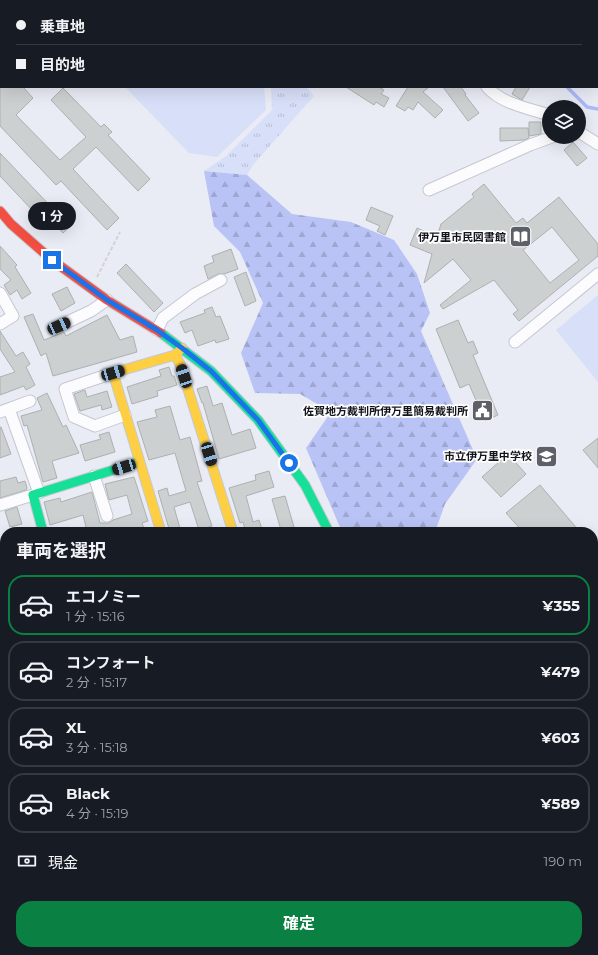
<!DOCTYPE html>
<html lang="ja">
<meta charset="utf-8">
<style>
body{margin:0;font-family:Montserrat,"Noto Sans JP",sans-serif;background:#242831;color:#f1f3f6;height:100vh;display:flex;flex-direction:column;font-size:15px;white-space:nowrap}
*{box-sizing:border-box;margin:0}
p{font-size:13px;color:#9ea1a6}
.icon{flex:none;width:22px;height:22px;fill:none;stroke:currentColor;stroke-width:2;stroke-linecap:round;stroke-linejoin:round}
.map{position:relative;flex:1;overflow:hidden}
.drawer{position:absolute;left:0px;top:527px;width:598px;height:428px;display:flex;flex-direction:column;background:#171b24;border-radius:16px 16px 0 0;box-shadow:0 4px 16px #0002}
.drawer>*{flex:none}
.banner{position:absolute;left:0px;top:0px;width:598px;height:88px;box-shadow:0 4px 16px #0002;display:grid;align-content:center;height:88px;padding:0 16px;background:#171b24}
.controls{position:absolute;left:542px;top:100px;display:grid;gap:8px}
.controls a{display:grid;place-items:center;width:44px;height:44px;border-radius:50%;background:#171b24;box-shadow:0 4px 16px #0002;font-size:20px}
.end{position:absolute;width:18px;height:18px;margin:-9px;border:5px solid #1a73e8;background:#fff;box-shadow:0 0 0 2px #fff}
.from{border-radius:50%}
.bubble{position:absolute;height:28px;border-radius:14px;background:#171b24;box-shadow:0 4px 16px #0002;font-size:13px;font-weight:700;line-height:28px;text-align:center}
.car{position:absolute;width:12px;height:24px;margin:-12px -6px;border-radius:5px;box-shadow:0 0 3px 1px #0007;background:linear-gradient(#222 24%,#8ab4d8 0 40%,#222 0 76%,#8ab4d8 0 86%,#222 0)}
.banner b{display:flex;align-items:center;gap:14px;height:38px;font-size:15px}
.banner b+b{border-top:1px solid #363941}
.banner i{width:10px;height:10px;background:#f1f3f6}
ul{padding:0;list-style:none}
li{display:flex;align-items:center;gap:12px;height:60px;margin:0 8px 6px;padding:0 8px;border:2px solid #363941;border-radius:16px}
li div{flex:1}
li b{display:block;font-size:15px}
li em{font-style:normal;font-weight:700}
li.current{border-color:#0b8043}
li>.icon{width:36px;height:36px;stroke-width:1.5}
h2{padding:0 16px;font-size:18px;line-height:48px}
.pay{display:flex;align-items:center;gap:10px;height:44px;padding:0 16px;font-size:15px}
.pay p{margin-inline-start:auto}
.cta{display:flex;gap:8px;margin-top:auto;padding:8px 16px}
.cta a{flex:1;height:46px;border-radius:16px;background:#0b8043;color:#fff;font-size:16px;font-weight:700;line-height:46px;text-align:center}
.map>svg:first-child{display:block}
</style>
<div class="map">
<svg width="598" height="955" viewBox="0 0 598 955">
<defs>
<pattern id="grass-tufts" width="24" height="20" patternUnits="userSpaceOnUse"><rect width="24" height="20" fill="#d8dff8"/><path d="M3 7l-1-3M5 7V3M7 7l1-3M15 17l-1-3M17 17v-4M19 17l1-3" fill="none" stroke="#b8bed4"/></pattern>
<pattern id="forest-firs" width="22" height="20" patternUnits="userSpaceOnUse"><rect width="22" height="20" fill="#b9c3f5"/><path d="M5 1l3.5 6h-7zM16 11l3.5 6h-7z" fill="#9ea7d1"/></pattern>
</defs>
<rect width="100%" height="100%" fill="#e9ecf5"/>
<path fill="url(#grass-tufts)" d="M271 87H306L314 96 253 165 247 175 204 171 226 156 272 110Z"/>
<path fill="url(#forest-firs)" d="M204 171 247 175 292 214 351 222 394 240 417 274 430 313 421 331 477 459 445 504 435 532H342L306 448 331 412 300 394 255 393 241 353 263 303 240 252 214 226Z
M249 950H430L427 955H253Z"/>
<path fill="#d8dff8" d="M125 87H264L266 110 217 157 189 153Z
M598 295V382L556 330Z
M593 793 598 811V955H525L523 950H593Z"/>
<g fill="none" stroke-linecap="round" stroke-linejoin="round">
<path stroke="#aebaf8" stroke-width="3.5" d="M429 0 430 1
M567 87 587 107 598 109"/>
</g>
<path fill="#ccd0d0" stroke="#acb1b0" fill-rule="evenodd" d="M0 87H23L33 98 16 115 60 160 86 137 51 100 63 88 101 127 104 124 112 132 108 135 150 179 138 191 96 147 73 169 119 218 107 230 61 181 56 185 0 126Z
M346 87H379L384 90 381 94 389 98 384 107 376 102 374 105Z
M408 87H429L423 92 443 110 435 118 418 102 413 110 408 107 405 111 396 106Z
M443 87H461L466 94 465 95 479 113 468 121Z
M516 87H530L522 100 512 94Z
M529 122H541V134L529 136Z
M500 128H528L529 138 524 140 500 141Z
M573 142 587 158 577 166 564 150Z
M0 153 56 212 58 210 72 225 63 233 38 208 34 212 0 176Z
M484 184 516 223 523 218 527 223 559 197 598 244V256L519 321 513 314 518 310 494 280 443 309 440 305 471 280 453 259 424 283 432 254 410 245 417 228 437 237 441 224 474 197 472 194ZM552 227 579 260 550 283 523 250Z
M371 207 393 216 385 235 377 231 380 226 366 220Z
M0 246 17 265 15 267 31 293 22 299 17 290 10 295 4 285 11 280 0 269Z
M231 249 238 269 224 274H218L208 279 204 266 214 262 212 256Z
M126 264 163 303 154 312 117 273Z
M246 272 256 301 245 306 234 277Z
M67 287 75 303 61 311 52 294Z
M212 307 216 317 220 316 229 339 216 343 215 340 198 346 192 330 185 333 180 322 205 313 204 310Z
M33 314 44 340 64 332 66 336 107 315 120 340 133 336 137 352 53 376 46 353 41 356 24 317Z
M458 320 468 343 473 341 478 353 473 355 498 415 485 421 469 384 460 388 436 329Z
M0 331 16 356 23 352 30 364 26 367 35 385 26 390 24 386 0 395V377L15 372 0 349Z
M169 367 172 376H174L177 385 157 391 158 396 132 404 127 387 161 376 159 370Z
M207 386 213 406 222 403 232 435 250 429 256 448 219 459 203 403H202L197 389Z
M85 390 87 397 107 391 112 407 102 410 101 405 80 411 74 394Z
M47 393 63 427 66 425 79 453 52 461 57 478 43 482 27 425 24 426 21 416 42 410 37 398Z
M170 406 180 440 190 437 202 481 197 482 212 526 199 530 190 502 174 507 181 532H170L158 491 167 488 169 496 186 491 175 453 149 460 137 422 157 417 155 410Z
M0 427H1L11 454 0 458Z
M109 432 115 452 85 461 80 445 101 439 99 435Z
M598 438V468L583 450Z
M508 454 526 474 501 497 482 477Z
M269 471 274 487 246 496 253 522 259 520 263 532H246L243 522 240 523 229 488 256 480 255 475Z
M16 477 18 483 25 481 27 488 26 490 0 498V481Z
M134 477 148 521 142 523 145 532H79V530L86 527 83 515 50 525 44 502 60 498 61 502 92 492 100 523H109L113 520 132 514 127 495 109 500 105 484Z
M540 485 580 532H523L506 513Z
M285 496 294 527 281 530 272 499Z
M17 507 22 524 10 527 5 511Z"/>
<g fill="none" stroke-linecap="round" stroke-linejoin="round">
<defs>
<path id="street" d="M414 0 415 1
M242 1 245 0
M487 87C502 104 528 108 549 115
M579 132 598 144
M429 190 530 145 552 137
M0 293 13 316 0 324
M59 326 91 311 107 300
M157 330 163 318 195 294 221 280
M515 342 598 274
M113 373 65 389 74 417 95 426 125 415
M9 409 39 493
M0 412 30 401
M94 476 107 516
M0 505 33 495
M0 609H3L5 621
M593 642 598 637
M0 665 5 664
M0 684 5 693
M0 794 5 803
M0 846H5
M114 950 116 955
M64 955 83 950"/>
<path id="fast" d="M161 333 211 371 258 420 305 485 329 532
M43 532 33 495 139 462"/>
<path id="slow" d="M182 348 175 355 180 364 233 532
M161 532 113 373 175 355"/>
<path id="jam" d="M0 211 11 224 52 260 107 300 161 333
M508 950 510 955"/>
</defs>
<use href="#street" stroke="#c5c8d1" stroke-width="13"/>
<use href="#fast" stroke="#c5c8d1" stroke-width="11"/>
<use href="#slow" stroke="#c5c8d1" stroke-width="11"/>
<use href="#jam" stroke="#c5c8d1" stroke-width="11"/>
<path stroke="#d3d3d6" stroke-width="2" stroke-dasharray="4 2" stroke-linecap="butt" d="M97 277 120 232"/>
<use href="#street" stroke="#fcfcfe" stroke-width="11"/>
<use href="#fast" stroke="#16e098" stroke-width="9"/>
<use href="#slow" stroke="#ffcf43" stroke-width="9"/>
<use href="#jam" stroke="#f24e42" stroke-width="9"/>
</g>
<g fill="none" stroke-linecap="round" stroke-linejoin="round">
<path stroke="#1a73e8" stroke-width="5" d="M52 260 107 300 157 330 182 348 211 371 258 420 289 463"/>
</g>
<defs>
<symbol id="library-square" viewBox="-11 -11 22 22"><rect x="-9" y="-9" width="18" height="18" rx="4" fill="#5d6068" stroke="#fff"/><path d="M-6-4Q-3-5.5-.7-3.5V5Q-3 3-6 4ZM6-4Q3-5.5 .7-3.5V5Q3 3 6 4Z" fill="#fff"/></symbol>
<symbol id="civic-square" viewBox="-11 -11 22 22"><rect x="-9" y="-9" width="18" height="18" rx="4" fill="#5d6068" stroke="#fff"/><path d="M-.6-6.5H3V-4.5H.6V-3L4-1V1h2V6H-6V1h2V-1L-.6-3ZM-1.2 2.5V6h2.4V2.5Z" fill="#fff"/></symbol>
<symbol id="school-square" viewBox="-11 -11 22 22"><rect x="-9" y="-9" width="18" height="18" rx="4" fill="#5d6068" stroke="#fff"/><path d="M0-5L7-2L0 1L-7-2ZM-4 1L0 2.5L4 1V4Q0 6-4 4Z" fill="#fff"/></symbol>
</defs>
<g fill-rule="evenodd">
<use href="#library-square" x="508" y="224" width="25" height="25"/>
<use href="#civic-square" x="470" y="398" width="25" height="25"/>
<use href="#school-square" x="534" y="444" width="25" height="25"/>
</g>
<g text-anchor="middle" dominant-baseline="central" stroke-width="3.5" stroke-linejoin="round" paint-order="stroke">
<g font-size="11" font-weight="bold" fill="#12141c" stroke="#fff" text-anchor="end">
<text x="506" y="237">伊万里市民図書館</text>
<text x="468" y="411">佐賀地方裁判所伊万里簡易裁判所</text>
<text x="532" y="456">市立伊万里中学校</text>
</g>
</g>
</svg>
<div class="controls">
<a><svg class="icon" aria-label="layers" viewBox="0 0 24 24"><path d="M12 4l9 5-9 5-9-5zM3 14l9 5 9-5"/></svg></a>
</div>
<i class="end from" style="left:289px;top:463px"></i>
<i class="end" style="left:52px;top:260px"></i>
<div class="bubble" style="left:28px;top:202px;width:48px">1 分</div>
<i class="car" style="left:59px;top:326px;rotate:66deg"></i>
<i class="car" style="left:113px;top:373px;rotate:74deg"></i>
<i class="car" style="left:184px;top:376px;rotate:342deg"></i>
<i class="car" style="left:209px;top:454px;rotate:163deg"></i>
<i class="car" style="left:124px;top:467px;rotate:253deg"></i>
<div class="banner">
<b><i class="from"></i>乗車地</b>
<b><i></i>目的地</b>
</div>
<section class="drawer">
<h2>車両を選択</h2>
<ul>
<li class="current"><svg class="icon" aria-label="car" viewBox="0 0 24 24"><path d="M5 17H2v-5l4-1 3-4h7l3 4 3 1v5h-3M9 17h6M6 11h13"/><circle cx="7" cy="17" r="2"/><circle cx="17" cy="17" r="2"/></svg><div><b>エコノミー</b><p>1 分 · 15:16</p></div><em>¥355</em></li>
<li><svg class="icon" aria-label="car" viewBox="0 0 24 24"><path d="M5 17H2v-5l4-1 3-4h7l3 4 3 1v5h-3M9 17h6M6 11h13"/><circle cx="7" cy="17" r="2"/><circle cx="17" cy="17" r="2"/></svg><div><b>コンフォート</b><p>2 分 · 15:17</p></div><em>¥479</em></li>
<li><svg class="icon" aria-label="car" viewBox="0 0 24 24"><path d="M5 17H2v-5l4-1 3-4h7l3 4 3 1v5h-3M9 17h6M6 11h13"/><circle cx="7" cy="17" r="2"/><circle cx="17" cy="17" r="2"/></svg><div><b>XL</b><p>3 分 · 15:18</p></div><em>¥603</em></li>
<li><svg class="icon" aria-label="car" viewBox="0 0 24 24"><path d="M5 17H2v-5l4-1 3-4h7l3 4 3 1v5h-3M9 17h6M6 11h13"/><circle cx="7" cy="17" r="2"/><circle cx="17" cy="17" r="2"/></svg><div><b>Black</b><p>4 分 · 15:19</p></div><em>¥589</em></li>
</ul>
<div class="pay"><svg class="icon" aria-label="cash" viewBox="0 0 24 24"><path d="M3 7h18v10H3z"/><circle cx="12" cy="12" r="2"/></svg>現金<p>190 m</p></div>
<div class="cta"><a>確定</a></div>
</section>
</div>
